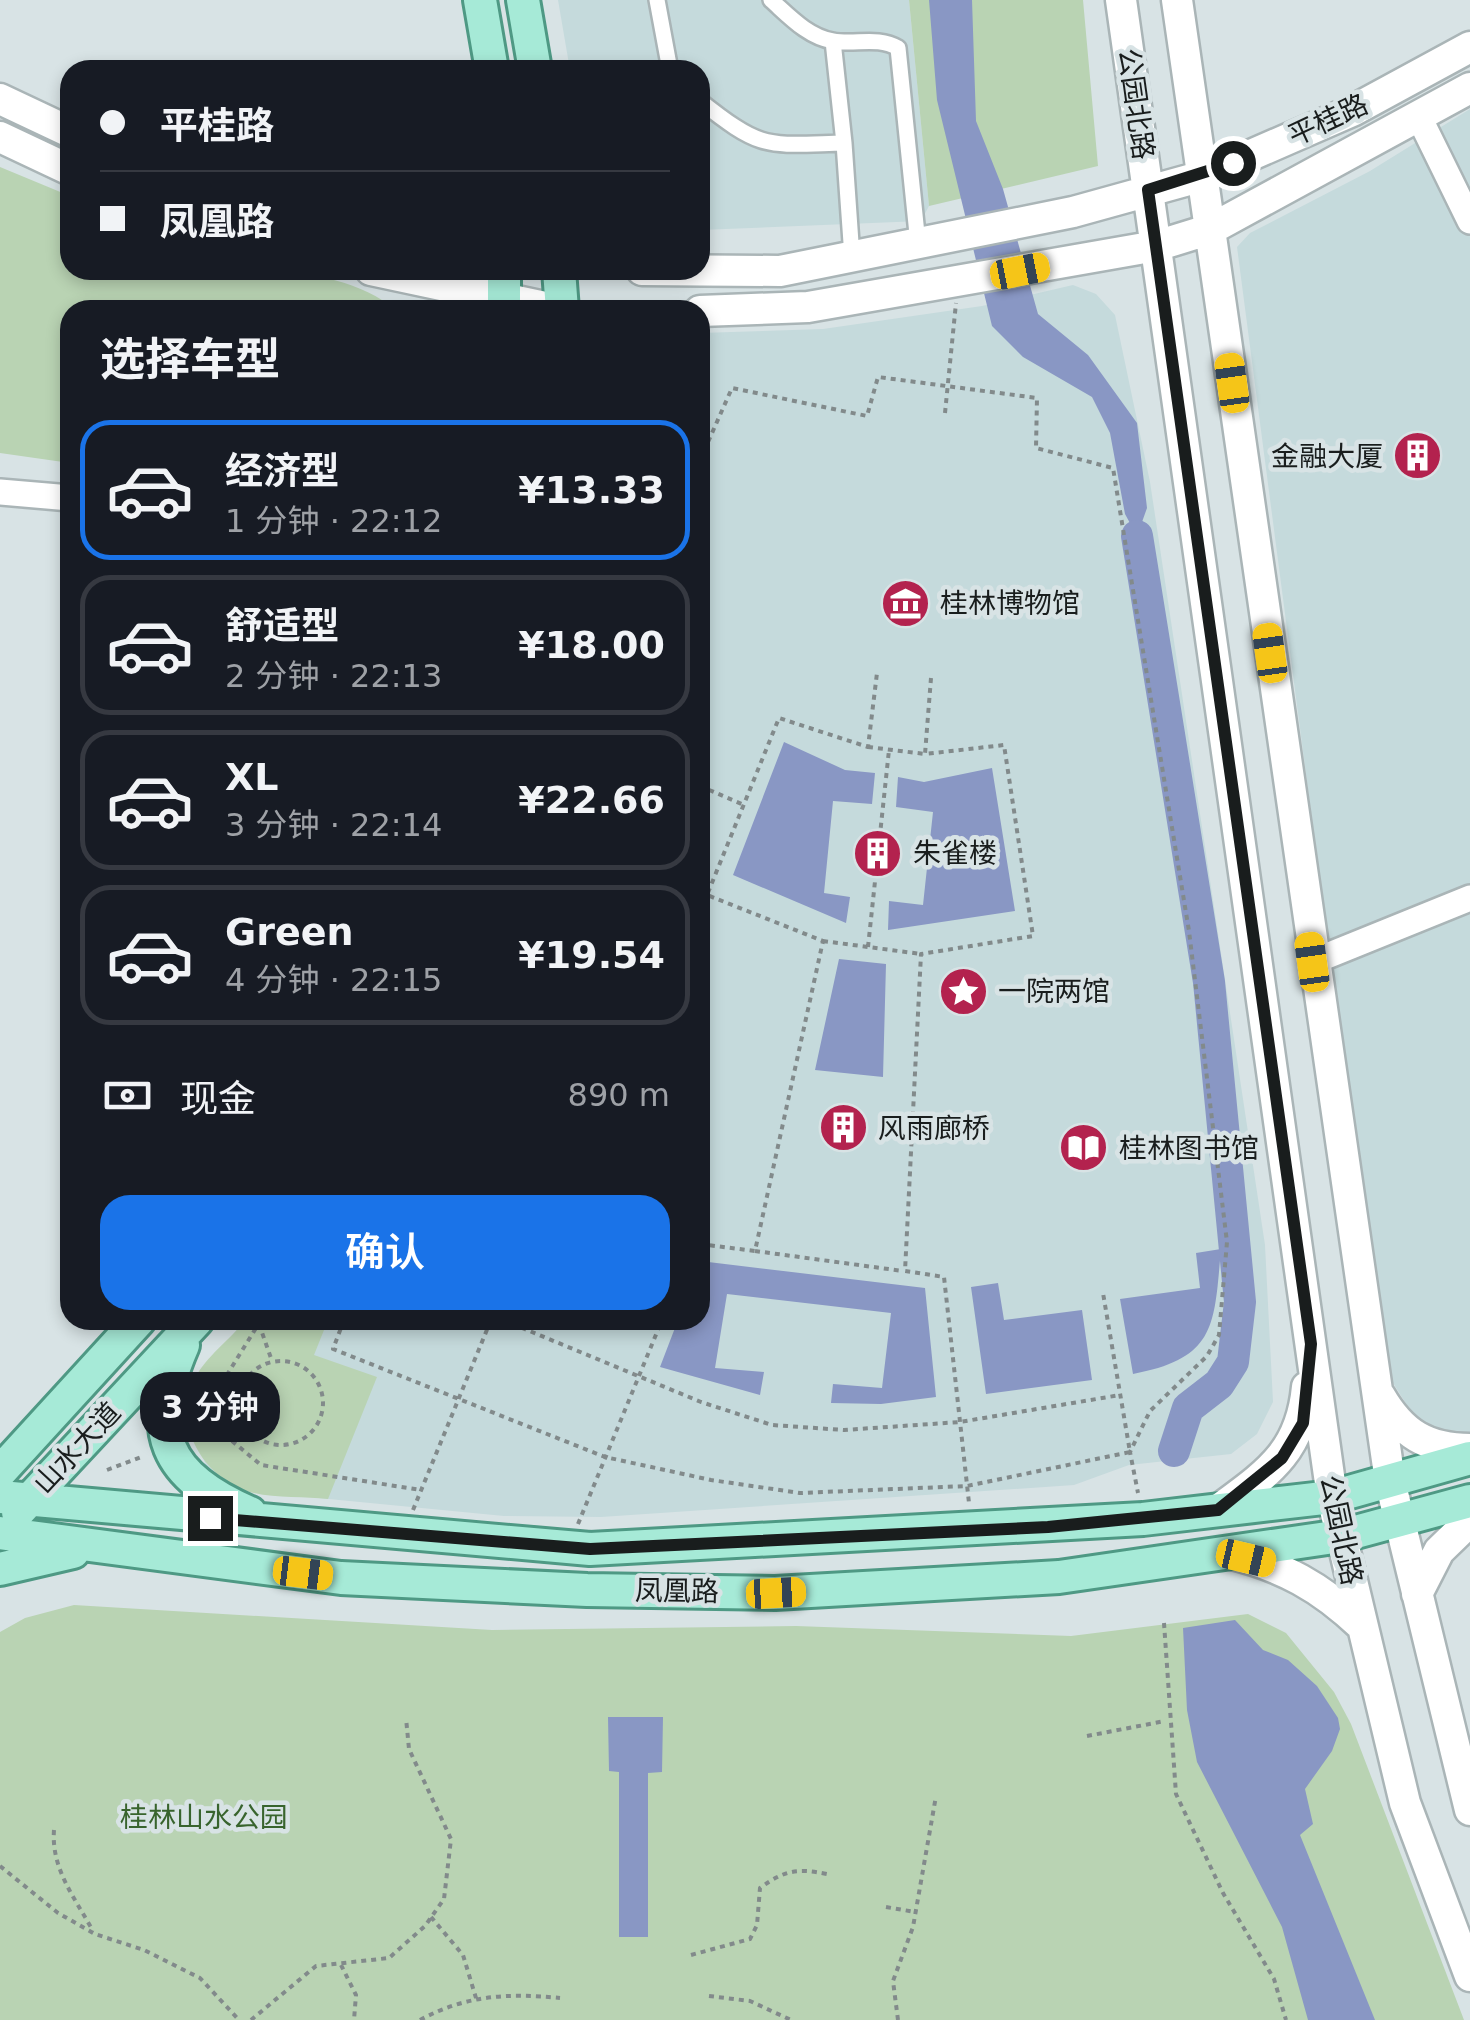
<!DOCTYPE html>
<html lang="zh">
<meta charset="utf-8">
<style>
body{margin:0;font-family:"DejaVu Sans","Noto Sans SC",sans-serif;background:#20242c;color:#f1f3f6;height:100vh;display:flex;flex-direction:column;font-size:38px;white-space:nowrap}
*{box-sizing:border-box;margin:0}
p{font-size:32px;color:#9ea1a6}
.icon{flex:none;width:55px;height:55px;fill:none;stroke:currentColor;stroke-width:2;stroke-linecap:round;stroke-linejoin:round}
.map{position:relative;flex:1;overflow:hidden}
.sheet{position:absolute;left:60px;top:300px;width:650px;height:1030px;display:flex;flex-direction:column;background:#171b24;border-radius:30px;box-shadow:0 5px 15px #0003}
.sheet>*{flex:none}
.banner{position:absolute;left:60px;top:60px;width:650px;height:220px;border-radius:30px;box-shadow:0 5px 15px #0003;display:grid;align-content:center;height:220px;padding:0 40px;background:#171b24}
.end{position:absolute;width:45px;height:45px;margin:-22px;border:12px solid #191d1d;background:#fff;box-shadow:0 0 0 5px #fff}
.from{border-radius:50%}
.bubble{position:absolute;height:70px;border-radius:30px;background:#171b24;box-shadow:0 5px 15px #0003;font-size:32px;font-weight:600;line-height:70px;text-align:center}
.car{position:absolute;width:30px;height:60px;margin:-30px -15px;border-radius:12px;box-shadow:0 0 8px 2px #0007;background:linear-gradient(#f5c518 24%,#345 0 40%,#f5c518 0 76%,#345 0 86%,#f5c518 0)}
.banner b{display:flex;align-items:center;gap:35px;height:95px;font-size:38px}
.banner b+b{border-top:2px solid #363941}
.banner i{width:25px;height:25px;background:#f1f3f6}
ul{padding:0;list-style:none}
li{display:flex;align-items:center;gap:30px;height:140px;margin:0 20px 15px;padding:0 20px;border:5px solid #363941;border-radius:30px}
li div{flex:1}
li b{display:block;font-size:38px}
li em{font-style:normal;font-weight:600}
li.selected{border-color:#1a73e8}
li>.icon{width:90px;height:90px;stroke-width:1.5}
h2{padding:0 40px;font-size:45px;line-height:120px}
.pay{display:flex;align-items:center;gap:25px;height:110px;padding:0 40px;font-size:38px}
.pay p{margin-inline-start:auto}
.cta{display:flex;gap:20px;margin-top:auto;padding:20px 40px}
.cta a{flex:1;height:115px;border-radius:30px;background:#1a73e8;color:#fff;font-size:40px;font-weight:600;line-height:115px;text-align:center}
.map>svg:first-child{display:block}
</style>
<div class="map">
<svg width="1470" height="2020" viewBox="0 0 1470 2020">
<rect width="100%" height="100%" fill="#d8e3e5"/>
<path fill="#c5dadc" d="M558 0H909L929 206 921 221 700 230V70H570Z
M1470 109V1432L1466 1433 1437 1430 1413 1415 1390 1378 1381 1347 1237 247 1250 233 1370 171Z
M1073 285 1096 294 1115 315 1150 482 1265 1245 1273 1402 1257 1434 1231 1454 1129 1465 1074 1485 601 1517 504 1516 246 1491 207 1468 183 1405 197 1374 246 1320H700V333L823 329 982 306Z"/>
<path fill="#b9d3b3" d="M909 0H1083L1098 166 929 206Z
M0 167 70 196V270C156 270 331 251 395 310H70V463L0 453Z
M246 1320H328L314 1355 377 1377 328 1499C303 1496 267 1499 244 1490 199 1472 173 1422 195 1378 206 1357 230 1339 246 1320Z
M74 1605 492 1630 796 1626 1071 1636 1248 1614 1286 1633 1334 1692 1351 1724 1464 2020H0V1632L25 1618Z"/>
<path fill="#8997c4" d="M929 0H972L976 121 1003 189 1038 314 1088 355 1137 423 1147 508 1137 536 1125 514 1110 433 1092 397 1023 357 992 326 937 100Z
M784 742 845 770 875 773 872 804 833 801 824 893 850 897 846 923 733 875Z
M992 768 1015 911 888 930 889 901 923 905 933 812 896 807 898 777 924 782Z
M839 959 886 964 883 1077 815 1070Z
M1221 1249C1214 1325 1217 1358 1133 1374L1120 1299 1200 1288 1196 1253Z
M700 1261 925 1288 936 1397 881 1404 831 1403 833 1384 882 1388 891 1313 727 1294 715 1368 764 1372 760 1395 660 1367 678 1320H700Z
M998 1283 1004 1320 1082 1310 1092 1380 986 1394 971 1287Z
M1235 1620 1263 1650 1288 1660 1317 1686 1338 1718 1340 1729 1332 1751 1305 1789 1313 1824 1300 1835 1375 2020H1308L1282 1927 1197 1762 1187 1710 1183 1628Z
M608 1717H663L662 1772 648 1773V1937H619V1772L609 1771Z"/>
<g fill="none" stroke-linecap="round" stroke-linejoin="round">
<path stroke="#8997c4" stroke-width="32" d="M1137 536 1209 982 1240 1302 1233 1362 1219 1384 1188 1408 1174 1451"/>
<defs>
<path id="pedestrian" d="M657 0 670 70
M771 0C789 16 808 37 833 41 855 45 878 36 898 48L918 244
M833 41 844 143
M700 101C763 151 766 145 844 143L852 257"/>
<path id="tertiary" d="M1419 117 1470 221
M0 492 70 498
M1312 962 1470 898"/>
<path id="secondary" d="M1121 0 1332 1497 1405 1803 1470 1976
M1177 0 1390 1481 1470 1810
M0 99 70 132
M0 137 70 170
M371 270 559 310
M642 270 780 271 1073 212 1203 176 1352 111 1470 47
M700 311 808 307 1156 246 1211 229 1470 88
M1380 1396C1402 1434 1427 1449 1470 1449
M1218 1510C1268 1473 1301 1452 1307 1387
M1228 1553C1283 1566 1321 1587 1362 1626
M1417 1594 1439 1551 1470 1521"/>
<path id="primary" d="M480 0 492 70
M523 0 535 70
M504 270V310
M559 270 562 310
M183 1345C145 1432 164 1476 250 1513
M0 1472 139 1320
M0 1497 590 1549 1143 1519 1332 1497 1470 1458
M18 1512 197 1320
M0 1533 341 1578 587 1590 775 1593 1059 1577 1341 1536 1470 1501
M0 1569 73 1552"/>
</defs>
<use href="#pedestrian" stroke="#aab5b7" stroke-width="20"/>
<use href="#tertiary" stroke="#aab5b7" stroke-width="30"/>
<use href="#secondary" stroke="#aab5b7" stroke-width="35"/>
<use href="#primary" stroke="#4e9984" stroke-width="38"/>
<path stroke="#828a8b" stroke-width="4" stroke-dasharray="5 5" stroke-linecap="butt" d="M945 413 956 303
M700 460 732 388 867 416 878 377 1037 398 1036 448 1113 468 1189 931 1227 1242 1219 1335 1207 1356 1150 1411 1130 1452 1138 1493
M931 678 925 754 1004 745 1033 936 921 954 905 1271 944 1277 969 1503
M868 747 925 754
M700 786 744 805
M823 941 921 954
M868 947 889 750
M700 1244 755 1251 823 941 707 895 779 718 868 747 877 673
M755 1251 903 1271
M261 1320 215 1394 220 1431 261 1465 421 1490
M344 1320 333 1349 605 1457 711 1480 800 1493 967 1486 1130 1452 1103 1293
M503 1320 701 1402 772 1425 844 1430 960 1422 1120 1395
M259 1324 272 1361
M239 1403a42 42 0 1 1 84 0a42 42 0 1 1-84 0Z
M191 1440 220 1431
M107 1470 144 1456
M413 1510 491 1320
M578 1524 662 1320
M1164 1623 1176 1794 1223 1893 1274 1979 1286 2020
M1087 1736 1165 1721
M54 1830C51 1869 75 1898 93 1931
M0 1866 58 1913 95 1934 144 1950 200 1978 239 2020
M886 1907 915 1912
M431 1917 463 1955 476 1998
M691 1955 750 1939 757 1925 760 1888C785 1870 797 1868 827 1874
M341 1965 356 1995 354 2020
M709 1996 750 2001 791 2020
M251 2020 316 1966 389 1958 425 1926 444 1899 451 1839 409 1749 406 1718
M420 2020C466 1995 508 1993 560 1998
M898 2020 893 1981 913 1927 936 1796"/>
<use href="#pedestrian" stroke="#fff" stroke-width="15"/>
<use href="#tertiary" stroke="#fff" stroke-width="25"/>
<use href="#secondary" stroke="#fff" stroke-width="30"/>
<use href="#primary" stroke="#a6ead7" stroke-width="32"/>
</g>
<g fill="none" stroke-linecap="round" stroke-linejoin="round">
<path stroke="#191d1d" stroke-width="12" d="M210 1518 590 1549 1048 1527 1218 1510 1282 1458 1303 1423 1311 1344 1148 190 1233 163"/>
</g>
<defs>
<symbol id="building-disc" viewBox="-11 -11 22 22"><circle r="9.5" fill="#b3224e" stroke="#d8e3e5"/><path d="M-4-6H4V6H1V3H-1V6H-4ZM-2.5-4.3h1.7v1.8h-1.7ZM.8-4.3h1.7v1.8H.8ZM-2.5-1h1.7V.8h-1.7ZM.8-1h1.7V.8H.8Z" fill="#fff"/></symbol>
<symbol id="museum-disc" viewBox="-11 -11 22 22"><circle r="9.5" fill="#b3224e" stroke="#d8e3e5"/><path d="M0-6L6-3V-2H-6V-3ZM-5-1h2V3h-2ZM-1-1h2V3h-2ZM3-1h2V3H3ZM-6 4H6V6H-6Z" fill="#fff"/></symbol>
<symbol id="sight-disc" viewBox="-11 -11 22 22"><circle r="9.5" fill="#b3224e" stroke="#d8e3e5"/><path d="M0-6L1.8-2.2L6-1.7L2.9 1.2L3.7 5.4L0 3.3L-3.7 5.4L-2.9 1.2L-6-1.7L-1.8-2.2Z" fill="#fff"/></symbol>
<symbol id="library-disc" viewBox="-11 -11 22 22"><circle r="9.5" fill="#b3224e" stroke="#d8e3e5"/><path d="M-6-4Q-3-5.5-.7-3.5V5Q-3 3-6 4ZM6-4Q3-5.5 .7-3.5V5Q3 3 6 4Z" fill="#fff"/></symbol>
</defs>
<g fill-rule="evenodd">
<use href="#building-disc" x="1390" y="428" width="55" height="55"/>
<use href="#museum-disc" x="878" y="576" width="55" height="55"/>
<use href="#building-disc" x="850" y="826" width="55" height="55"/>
<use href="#sight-disc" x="936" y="964" width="55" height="55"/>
<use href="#building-disc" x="816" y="1100" width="55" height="55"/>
<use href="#library-disc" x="1056" y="1120" width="55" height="55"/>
</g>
<g text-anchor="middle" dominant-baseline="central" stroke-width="9" stroke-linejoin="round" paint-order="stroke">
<g font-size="28" fill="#191d1d" stroke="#d8e3e5">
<text transform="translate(1136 104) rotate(82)">公园北路</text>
<text transform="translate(1328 120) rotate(-25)">平桂路</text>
<text transform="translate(77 1448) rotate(-47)">山水大道</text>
<text transform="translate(1341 1530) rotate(78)">公园北路</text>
<text transform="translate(677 1591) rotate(1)">凤凰路</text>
</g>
<g font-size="28" fill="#191d1d" stroke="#d8e3e5" text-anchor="start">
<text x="1383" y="456" text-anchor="end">金融大厦</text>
<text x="940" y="603">桂林博物馆</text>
<text x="913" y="853">朱雀楼</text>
<text x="998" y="991">一院两馆</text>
<text x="878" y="1128">风雨廊桥</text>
<text x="1119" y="1148">桂林图书馆</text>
</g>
<g font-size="28" fill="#38642d" stroke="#d8e3e5">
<text x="204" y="1817">桂林山水公园</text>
</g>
</g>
</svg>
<i class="end from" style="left:1233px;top:163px"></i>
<i class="end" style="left:210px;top:1518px"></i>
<div class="bubble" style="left:140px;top:1372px;width:140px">3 分钟</div>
<i class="car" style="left:1020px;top:271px;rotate:79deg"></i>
<i class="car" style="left:1232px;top:383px;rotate:352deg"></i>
<i class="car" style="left:1270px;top:653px;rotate:352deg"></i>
<i class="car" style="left:1312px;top:962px;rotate:352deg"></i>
<i class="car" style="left:1246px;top:1558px;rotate:103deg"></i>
<i class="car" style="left:303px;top:1573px;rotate:97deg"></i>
<i class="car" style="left:776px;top:1593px;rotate:87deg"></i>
<div class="banner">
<b><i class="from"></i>平桂路</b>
<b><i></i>凤凰路</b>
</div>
<section class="sheet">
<h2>选择车型</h2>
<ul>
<li class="selected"><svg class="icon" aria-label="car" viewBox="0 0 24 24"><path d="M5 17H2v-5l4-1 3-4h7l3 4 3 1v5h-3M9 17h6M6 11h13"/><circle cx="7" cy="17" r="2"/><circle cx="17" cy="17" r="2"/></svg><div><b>经济型</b><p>1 分钟 · 22:12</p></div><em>¥13.33</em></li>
<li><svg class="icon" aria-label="car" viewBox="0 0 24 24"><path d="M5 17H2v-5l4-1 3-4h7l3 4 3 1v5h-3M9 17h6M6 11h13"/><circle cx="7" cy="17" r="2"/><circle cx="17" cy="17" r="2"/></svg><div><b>舒适型</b><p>2 分钟 · 22:13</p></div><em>¥18.00</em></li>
<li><svg class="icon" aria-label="car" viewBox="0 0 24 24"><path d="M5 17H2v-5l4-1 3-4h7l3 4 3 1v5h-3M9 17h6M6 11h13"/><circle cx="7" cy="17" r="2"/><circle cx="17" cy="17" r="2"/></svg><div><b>XL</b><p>3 分钟 · 22:14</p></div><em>¥22.66</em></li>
<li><svg class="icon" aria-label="car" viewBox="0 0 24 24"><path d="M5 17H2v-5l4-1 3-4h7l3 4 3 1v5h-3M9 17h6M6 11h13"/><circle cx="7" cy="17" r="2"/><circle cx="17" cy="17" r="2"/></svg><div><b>Green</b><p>4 分钟 · 22:15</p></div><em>¥19.54</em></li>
</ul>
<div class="pay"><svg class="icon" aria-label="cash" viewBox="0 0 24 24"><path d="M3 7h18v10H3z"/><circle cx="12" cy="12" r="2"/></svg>现金<p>890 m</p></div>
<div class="cta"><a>确认</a></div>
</section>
</div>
